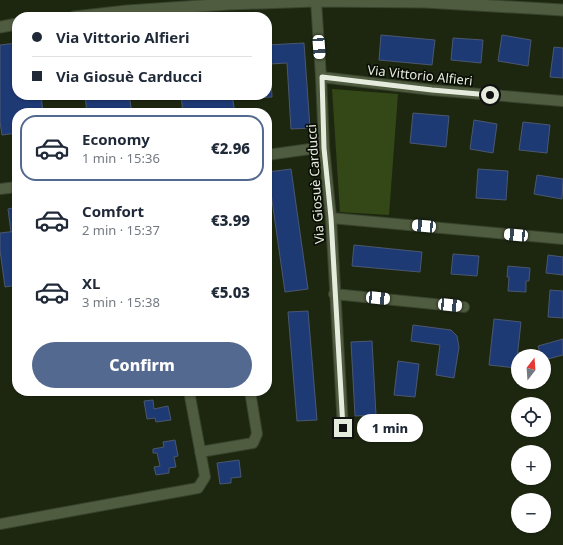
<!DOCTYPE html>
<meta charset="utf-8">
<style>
body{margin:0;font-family:"Noto Sans",sans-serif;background:#f6f6f7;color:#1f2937;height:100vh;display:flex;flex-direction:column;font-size:15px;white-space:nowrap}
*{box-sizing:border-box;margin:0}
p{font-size:13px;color:#747a83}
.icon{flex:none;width:22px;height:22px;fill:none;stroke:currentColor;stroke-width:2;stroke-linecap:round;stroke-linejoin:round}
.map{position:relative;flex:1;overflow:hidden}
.panel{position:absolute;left:12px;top:108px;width:260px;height:288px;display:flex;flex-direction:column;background:#fff;border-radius:16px;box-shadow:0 1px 3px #0004}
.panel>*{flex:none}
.banner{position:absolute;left:12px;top:12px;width:260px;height:88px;border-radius:16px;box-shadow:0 1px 3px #0004;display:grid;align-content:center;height:88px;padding:0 20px;background:#fff}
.needle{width:26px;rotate:17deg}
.tools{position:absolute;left:511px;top:349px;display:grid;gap:8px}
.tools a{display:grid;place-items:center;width:40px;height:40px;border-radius:50%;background:#fff;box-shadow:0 1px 3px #0004;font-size:20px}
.end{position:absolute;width:18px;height:18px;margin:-9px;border:5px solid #e5ecde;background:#111;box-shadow:0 0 0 2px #111}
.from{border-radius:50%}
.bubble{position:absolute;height:28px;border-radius:14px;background:#fff;box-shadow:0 1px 3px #0004;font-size:13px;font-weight:800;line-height:28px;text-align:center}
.car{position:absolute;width:12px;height:24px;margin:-12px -6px;border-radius:5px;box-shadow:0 0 3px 1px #0007;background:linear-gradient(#fff 24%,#345 0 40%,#fff 0 76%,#345 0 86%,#fff 0)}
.banner b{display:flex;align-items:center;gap:14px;height:38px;font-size:15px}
.banner b+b{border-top:1px solid #e0e1e3}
.banner i{width:10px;height:10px;background:#1f2937}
ul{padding:7px 0 0;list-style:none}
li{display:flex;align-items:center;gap:12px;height:66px;margin:0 8px 6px;padding:0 12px;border:2px solid transparent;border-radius:16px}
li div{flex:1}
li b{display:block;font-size:15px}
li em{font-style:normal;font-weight:800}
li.active{border-color:#536990}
li>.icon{width:36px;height:36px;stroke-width:1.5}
.primary-button{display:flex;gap:8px;margin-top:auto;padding:8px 20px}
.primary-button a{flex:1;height:46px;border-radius:24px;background:#536990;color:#fff;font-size:16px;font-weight:800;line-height:46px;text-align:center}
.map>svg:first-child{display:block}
</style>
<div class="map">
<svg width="563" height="545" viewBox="0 0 563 545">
<rect width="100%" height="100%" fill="#1d2710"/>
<path fill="#344817" d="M332 89 398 94 389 215 340 212Z"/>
<path fill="#1e3a75" stroke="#4a576f" d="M381 35 435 40 432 65 379 60Z
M502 35 531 40 528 66 498 61Z
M453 38 483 40 481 63 451 60Z
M17 43V95H41L43 113H17V133L2 135 0 122V45Z
M304 43 310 128 291 129 287 63 270 64 272 97 252 98V95H267V45Z
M554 47 563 48V78L550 77Z
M85 95H129L132 113H87Z
M181 95H232L235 113H183Z
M413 113 449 116 446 147 410 143Z
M474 120 497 124 493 153 470 149Z
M523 122 550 125 547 153 519 150Z
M291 169 308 289 285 292 268 172Z
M478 169 508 171 506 200 476 198Z
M537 175 563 179 562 199 534 194Z
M17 207V231L11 232 8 209Z
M17 231V285L5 287 0 250V233Z
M354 245 422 252 420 272 352 266Z
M453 254 479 256 477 276 451 274Z
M548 255 563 257V275L546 273Z
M508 266 530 268 529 281H526V292L508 291 509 277H507Z
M550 290 563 291V318L548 317Z
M308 311 317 420 297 421 288 312Z
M494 319 521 322 516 368 489 365Z
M413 325 451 330 457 336 459 347 454 378 436 375 440 345 411 341Z
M563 339V355L544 360V356H541L538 346Z
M372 341 376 415 355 416 351 342Z
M398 361 419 364 415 397 394 395Z
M153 400 154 409 168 406 171 420 156 422 155 418 147 419 144 401Z
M175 440 178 456 174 457 176 467 169 468V473L156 475 154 467 160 466 157 453H153V449L164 447 163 442Z
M239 460 241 477 231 478V483L220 484 217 463Z"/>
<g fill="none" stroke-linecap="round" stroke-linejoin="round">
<defs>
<path id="minor" d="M316 1 321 77 324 147 331 218 343 428
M321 77 432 90 563 101
M267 155 324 147
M0 189 17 187
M331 218 563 239
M334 294 464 307
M200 452 253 443 257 434 250 391
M0 524 198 488 205 477 189 391"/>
<path id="tertiary" d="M74 17 127 11 229 4 316 1 425 2 563 10
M0 27 17 24"/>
</defs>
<use href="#minor" stroke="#39432d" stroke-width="12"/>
<use href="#tertiary" stroke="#39432d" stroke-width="13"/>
<use href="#minor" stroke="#4f5c3f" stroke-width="10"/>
<use href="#tertiary" stroke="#4f5c3f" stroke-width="11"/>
</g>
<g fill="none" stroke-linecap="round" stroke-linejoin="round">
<path stroke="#e5ecde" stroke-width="5" d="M343 428 331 218 324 148 322 77 432 90 490 95"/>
</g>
<g text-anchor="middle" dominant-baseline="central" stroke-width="3.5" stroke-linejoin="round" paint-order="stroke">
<g font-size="13" fill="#e5ecde" stroke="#0a0e05">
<text transform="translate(420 75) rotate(6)">Via Vittorio Alfieri</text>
<text transform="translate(315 184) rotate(-94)">Via Giosuè Carducci</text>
</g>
</g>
</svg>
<div class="tools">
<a><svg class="needle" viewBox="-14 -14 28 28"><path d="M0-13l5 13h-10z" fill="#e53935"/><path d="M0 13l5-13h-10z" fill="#747a83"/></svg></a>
<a><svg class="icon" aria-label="locate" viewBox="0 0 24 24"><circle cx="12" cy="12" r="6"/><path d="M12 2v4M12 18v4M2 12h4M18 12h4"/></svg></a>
<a>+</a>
<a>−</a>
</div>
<i class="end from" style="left:490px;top:95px"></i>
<i class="end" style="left:343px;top:428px"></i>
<div class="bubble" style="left:357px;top:414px;width:66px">1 min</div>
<i class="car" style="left:319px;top:47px;rotate:176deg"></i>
<i class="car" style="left:424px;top:226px;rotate:275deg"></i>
<i class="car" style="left:516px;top:235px;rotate:275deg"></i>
<i class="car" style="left:378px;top:298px;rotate:96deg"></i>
<i class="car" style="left:450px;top:305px;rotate:96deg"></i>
<div class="banner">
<b><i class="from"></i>Via Vittorio Alfieri</b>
<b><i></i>Via Giosuè Carducci</b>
</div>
<section class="panel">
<ul>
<li class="active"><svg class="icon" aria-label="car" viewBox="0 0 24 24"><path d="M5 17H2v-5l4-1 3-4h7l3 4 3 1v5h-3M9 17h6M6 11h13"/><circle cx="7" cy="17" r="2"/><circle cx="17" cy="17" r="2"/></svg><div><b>Economy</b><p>1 min · 15:36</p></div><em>€2.96</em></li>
<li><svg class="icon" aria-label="car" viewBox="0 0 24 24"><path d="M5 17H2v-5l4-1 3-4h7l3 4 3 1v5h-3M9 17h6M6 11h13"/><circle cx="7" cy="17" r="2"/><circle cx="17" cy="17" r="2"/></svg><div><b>Comfort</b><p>2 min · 15:37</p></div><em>€3.99</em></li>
<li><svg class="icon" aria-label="car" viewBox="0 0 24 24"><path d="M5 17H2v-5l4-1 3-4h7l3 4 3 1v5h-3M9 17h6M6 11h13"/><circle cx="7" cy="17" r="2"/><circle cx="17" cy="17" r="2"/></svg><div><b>XL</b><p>3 min · 15:38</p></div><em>€5.03</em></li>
</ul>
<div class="primary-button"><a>Confirm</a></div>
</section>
</div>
